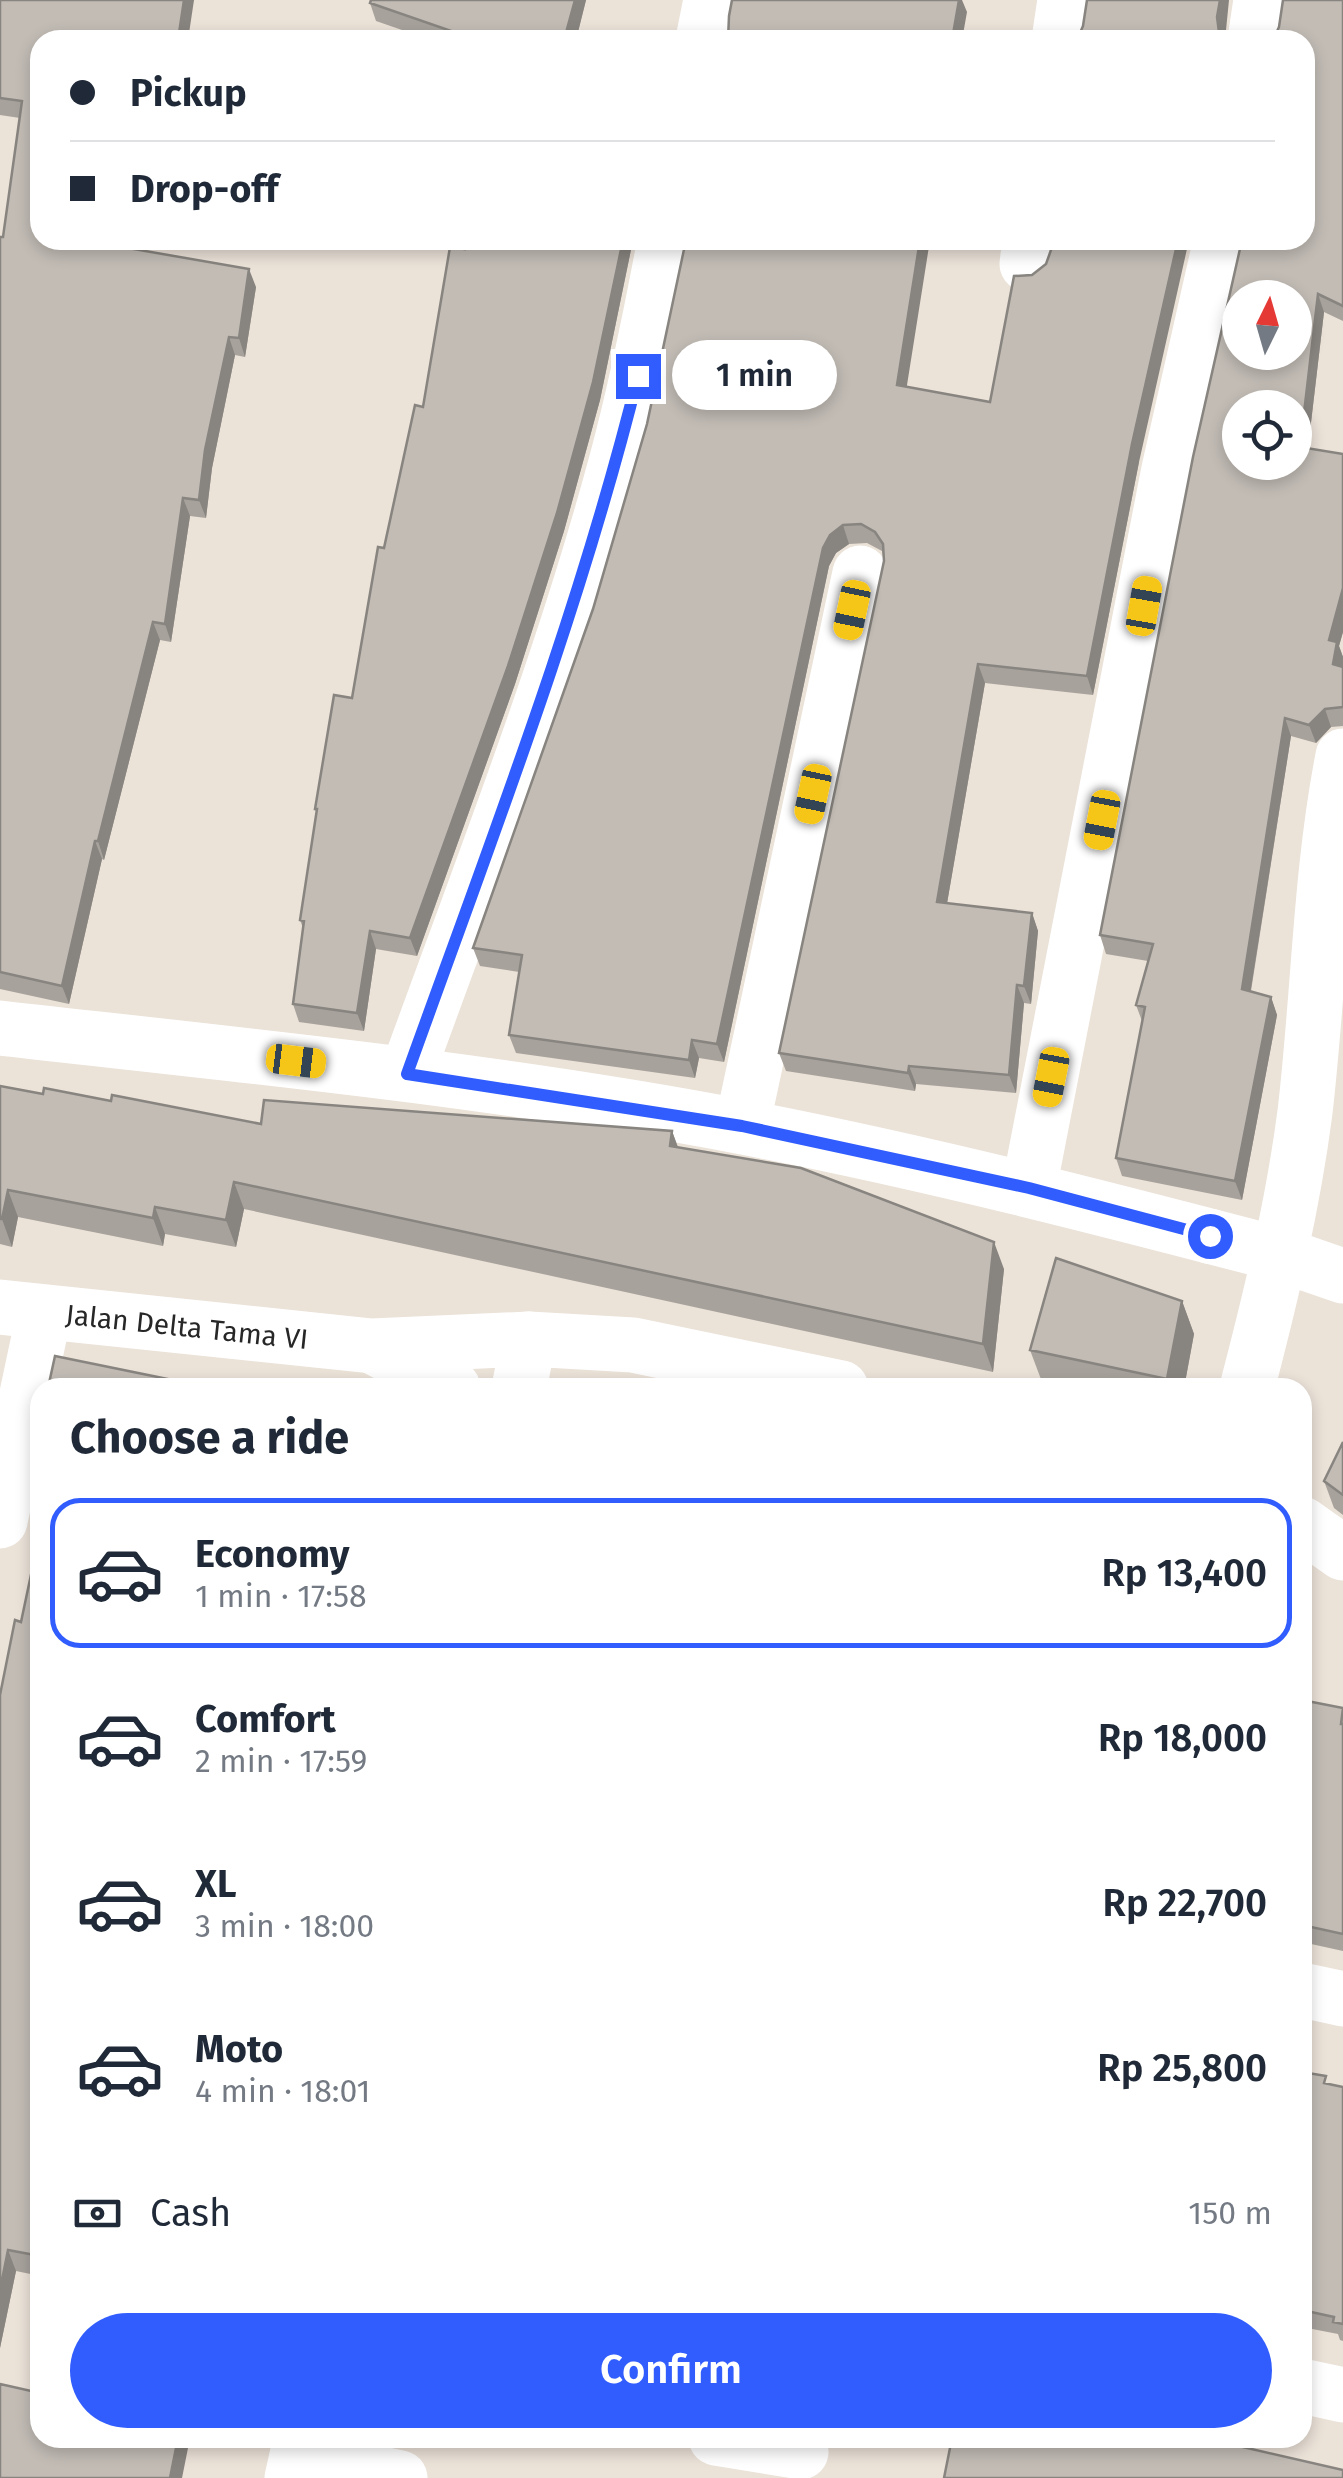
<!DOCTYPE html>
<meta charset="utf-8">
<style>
body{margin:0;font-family:"Fira Sans",sans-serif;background:#f2f2f3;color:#1f2937;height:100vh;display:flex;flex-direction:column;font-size:38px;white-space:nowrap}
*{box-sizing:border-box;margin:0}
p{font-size:32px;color:#747a83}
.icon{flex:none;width:55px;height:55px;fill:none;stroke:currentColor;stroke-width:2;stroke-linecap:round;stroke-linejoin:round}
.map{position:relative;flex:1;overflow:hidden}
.sheet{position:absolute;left:30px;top:1378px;width:1282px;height:1070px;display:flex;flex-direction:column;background:#fff;border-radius:30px;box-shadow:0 5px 15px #0003}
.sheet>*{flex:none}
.top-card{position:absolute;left:30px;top:30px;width:1285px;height:220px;border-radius:30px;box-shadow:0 5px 15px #0003;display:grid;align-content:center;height:220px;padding:0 40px;background:#fff}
.needle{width:65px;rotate:5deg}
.controls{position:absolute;left:1222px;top:280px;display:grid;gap:20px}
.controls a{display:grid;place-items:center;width:90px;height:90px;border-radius:50%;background:#fff;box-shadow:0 5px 15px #0003;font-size:50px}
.end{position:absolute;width:45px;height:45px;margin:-22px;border:12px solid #315dff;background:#fff;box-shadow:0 0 0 5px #fff}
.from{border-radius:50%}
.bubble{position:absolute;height:70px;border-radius:35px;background:#fff;box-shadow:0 5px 15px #0003;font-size:32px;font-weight:600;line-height:70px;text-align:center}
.car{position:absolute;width:30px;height:60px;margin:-30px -15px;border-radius:12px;box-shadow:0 0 8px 2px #0007;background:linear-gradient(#f5c518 24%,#345 0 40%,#f5c518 0 76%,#345 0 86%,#f5c518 0)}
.top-card b{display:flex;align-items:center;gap:35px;height:95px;font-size:38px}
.top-card b+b{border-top:2px solid #e0e1e3}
.top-card i{width:25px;height:25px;background:#1f2937}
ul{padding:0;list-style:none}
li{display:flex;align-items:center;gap:30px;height:150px;margin:0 20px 15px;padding:0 20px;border:5px solid transparent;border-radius:30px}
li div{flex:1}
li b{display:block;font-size:38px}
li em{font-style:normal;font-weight:600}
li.current{border-color:#315dff}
li>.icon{width:90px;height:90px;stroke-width:1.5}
h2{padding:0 40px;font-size:45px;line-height:120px}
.pay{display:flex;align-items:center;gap:25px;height:110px;padding:0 40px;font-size:38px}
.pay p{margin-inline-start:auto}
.cta{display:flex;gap:20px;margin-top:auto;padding:20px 40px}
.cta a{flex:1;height:115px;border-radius:60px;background:#315dff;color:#fff;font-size:40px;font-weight:600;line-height:115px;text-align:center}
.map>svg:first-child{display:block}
</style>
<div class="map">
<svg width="1343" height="2478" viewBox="0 0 1343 2478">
<rect width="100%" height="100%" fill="#ebe2d8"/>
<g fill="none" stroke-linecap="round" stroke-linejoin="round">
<g stroke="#fff" stroke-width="55">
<path d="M703 40 711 0"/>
<path d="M1059 40 1065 0"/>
<path d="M1255 40 1261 0"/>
<path d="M1027 264 1030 240"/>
<path d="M0 1028C248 1056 498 1080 743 1127 925 1162 1103 1208 1282 1255"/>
<path d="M407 1074C480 872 560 670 616 463 636 389 651 315 665 240"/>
<path d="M742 1126 860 573"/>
<path d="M1029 1188 1169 469 1221 240"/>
<path id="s1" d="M0 1307 372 1346 529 1339"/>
<path d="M376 1348 453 1388"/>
<path d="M0 1521 44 1314"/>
<path d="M1302 1524 1343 1553"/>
<path d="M1302 1990 1343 1999"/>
<path d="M1302 2386 1343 2395"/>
<path d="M716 2438 801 2452"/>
<path d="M297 2456 400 2478"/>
</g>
<path stroke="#fff" stroke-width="55" d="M1282 1255 1343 1276
M519 1388 529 1339 633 1345 841 1388
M1247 1388C1271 1296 1293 1205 1305 1112 1319 993 1320 873 1343 756
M292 2478 301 2438"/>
</g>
<path fill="#a7a29c" d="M0 0H194L40 240H143L140 250 256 287 245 357 235 355 212 468 206 518 190 516 171 642 160 640 104 860 102 859 69 1004 0 989V237H3L20 118 0 115Z
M371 0H586L576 40H431L376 21 370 3Z
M1343 0V321L1324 312 1308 448 1343 454V632L1339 646 1343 657V726L1331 727 1316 743 1291 736 1251 991 1271 997 1277 1015 1242 1200 1122 1176 1116 1158 1142 1021 1136 1005 1148 961 1106 954 1100 935Z
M467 240H633L600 400 564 531 515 684 417 956 376 949 364 1031 299 1022 293 1004 303 928 300 920 317 814 315 809 352 698 384 548Z
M906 387 1139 462 1093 695 985 683 947 903 1032 913 1038 931 1031 1004 1024 1003 1016 1093 916 1084 915 1091 786 1071 779 1053 884 561 882 551 867 543 849 544 836 553 829 566 724 1062 699 1058 695 1078 516 1053 509 1035 519 972 480 966 473 948 593 609 647 424Z
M0 1086 43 1094 111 1101 261 1124 672 1131 678 1147 1004 1269 993 1372 244 1209 236 1247 165 1234 163 1246 18 1217 12 1247 0 1244Z
M1182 1301 1194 1334 1184 1388H1066L1042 1382 1030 1350Z
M1343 1442V1515L1334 1508 1324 1481Z
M40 1532V2276L16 2271 0 2348V1695L21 1622Z
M1302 1700 1343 1708V1951L1302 1942Z
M1302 2072 1328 2084 1343 2087V2341L1340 2340 1338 2334 1302 2327Z"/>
<path fill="#88847f" d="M184 0H194L188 40H178Z
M575 0H586L576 40H564Z
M957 0H962L967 12 962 40H952Z
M1220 0H1229L1225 40 1219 32 1217 17Z
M131 240H143L135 267 128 248Z
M623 240H633L600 400 564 531 515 684 417 956 410 938Z
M920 240H930L904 404 897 385Z
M1178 240H1189L1139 462 1093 695 1087 676 1132 444Z
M249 269 256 287 245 357 239 338Z
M1318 294 1324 312 1306 465 1300 447Z
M229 337 235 355 212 468 206 518 199 500 205 450Z
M183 498 190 516 171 642 165 624Z
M843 525 849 544 836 553 829 566 724 1062 717 1044 823 548 830 535Z
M1343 588V632L1339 646 1343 657V665L1339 683 1333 664 1329 640Z
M153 622 160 640 104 860 98 841Z
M978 664 985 683 944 921 937 902Z
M1325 709 1331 727 1316 743 1309 725Z
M1285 718 1291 736 1248 1007 1242 989Z
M95 841 102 859 69 1004 62 986Z
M1032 913 1038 931 1031 1004 1024 986Z
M370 931 376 949 364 1031 357 1013Z
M1017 985 1024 1003 1016 1093 1009 1075Z
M1271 997 1277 1015 1242 1200 1235 1181Z
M692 1040 699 1058 695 1078 689 1060Z
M909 1066 916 1084 915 1091 908 1073Z
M672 1131 682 1159 670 1146Z
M234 1182 244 1209 236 1247 226 1220Z
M8 1190 18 1217 12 1247 2 1219Z
M155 1207 165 1234 163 1246 153 1218Z
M994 1242 1004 1269 993 1372 983 1344Z
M1182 1301 1194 1334 1184 1388H1170L1167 1379Z
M8 2250 16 2271 0 2348V2290Z
M178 2438H187L189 2443 182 2478H170Z"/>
<path fill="#c2bcb5" stroke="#88847f" stroke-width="2.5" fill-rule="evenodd" d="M0 0H184L178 40H40V240H131L128 248 249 269 239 338 229 337 205 450 199 500 183 498 165 624 153 622 98 841H95L62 986 0 972V237H3L22 101 0 98Z
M371 0H575L564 40H477L370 3Z
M732 0H959L952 40H728L729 16Z
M1087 0H1220L1217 17 1219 32 1225 40H1077L1083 26Z
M1283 0H1343V306L1318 294 1300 447 1343 454V588L1329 640 1337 642 1333 664 1343 667V707L1325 709 1309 725 1285 718 1242 989 1271 997 1235 1181 1116 1158 1145 1007 1136 1005 1153 944 1100 935 1193 457 1242 240H1305V40H1273L1279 27ZM1240 298H1295V352H1240ZM1240 408H1295V462H1240Z
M467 240H623L593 382 557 513 508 666 410 938 370 931 357 1013 293 1004 304 921 300 920 317 809H315L334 695 352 698 378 547 384 548 415 405 423 407 450 247 465 249Z
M686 240H920L897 385 990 402 1014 276 1032 275 1046 264 1051 250 1052 240H1178L1132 444 1087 676 978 664 937 902 1032 913 1024 986 1017 985 1009 1075 909 1066 908 1073 779 1053 884 561 883 544 875 532 861 524 843 525 830 535 823 548 717 1044 692 1040 689 1060 509 1035 522 955 473 948 593 609 647 424Z
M0 1086 43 1094 44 1088 111 1101 112 1095 261 1124 264 1100 672 1131 670 1146 801 1168 994 1242 983 1344 234 1182 226 1220 155 1207 153 1218 8 1190 2 1219H0Z
M1056 1258 1182 1301 1167 1379 1030 1350Z
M55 1356 192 1384 191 1388H48Z
M1343 1442V1495L1324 1481Z
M40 1532V2256L8 2250 0 2290V1695L15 1620 21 1622Z
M1302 1700 1343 1708 1341 1724H1343V1934L1302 1925Z
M1302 2072 1326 2076 1324 2083 1343 2087V2324L1333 2322 1334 2317 1302 2310Z
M0 2384 40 2393V2438H178L170 2478H0Z
M952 2438H1218L1231 2440 1230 2444 1343 2470V2478H944Z"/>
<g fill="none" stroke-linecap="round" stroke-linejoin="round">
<path stroke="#315dff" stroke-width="12" d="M638 376C579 614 490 843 407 1074L742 1126 1029 1188 1210 1236"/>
</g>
<g text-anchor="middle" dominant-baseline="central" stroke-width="9" stroke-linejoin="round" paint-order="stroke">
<g font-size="28" fill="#272727" stroke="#fff">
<text stroke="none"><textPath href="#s1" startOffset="188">Jalan Delta Tama VI</textPath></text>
</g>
</g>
</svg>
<div class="controls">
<a><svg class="needle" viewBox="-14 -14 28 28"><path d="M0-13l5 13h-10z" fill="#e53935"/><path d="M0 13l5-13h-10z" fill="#747a83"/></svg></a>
<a><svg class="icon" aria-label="locate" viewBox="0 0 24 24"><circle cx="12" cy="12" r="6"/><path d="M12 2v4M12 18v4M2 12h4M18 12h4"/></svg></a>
</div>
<i class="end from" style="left:1210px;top:1236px"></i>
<i class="end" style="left:638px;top:376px"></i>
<div class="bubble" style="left:672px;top:340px;width:165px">1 min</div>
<i class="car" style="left:1144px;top:606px;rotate:10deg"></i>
<i class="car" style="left:852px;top:610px;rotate:192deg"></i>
<i class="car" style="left:813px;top:794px;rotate:192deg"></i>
<i class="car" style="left:1102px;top:820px;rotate:191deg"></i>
<i class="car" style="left:296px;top:1061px;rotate:97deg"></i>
<i class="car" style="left:1051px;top:1077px;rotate:191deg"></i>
<div class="top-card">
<b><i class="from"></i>Pickup</b>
<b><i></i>Drop-off</b>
</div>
<section class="sheet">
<h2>Choose a ride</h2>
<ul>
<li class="current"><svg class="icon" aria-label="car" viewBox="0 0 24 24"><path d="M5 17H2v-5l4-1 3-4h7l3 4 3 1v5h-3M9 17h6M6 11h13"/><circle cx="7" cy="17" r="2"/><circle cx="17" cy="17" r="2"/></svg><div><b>Economy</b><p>1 min · 17:58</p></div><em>Rp 13,400</em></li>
<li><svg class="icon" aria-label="car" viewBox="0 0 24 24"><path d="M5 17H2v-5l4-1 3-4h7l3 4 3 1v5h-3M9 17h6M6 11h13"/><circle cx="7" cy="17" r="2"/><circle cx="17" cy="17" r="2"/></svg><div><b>Comfort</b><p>2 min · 17:59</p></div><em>Rp 18,000</em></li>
<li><svg class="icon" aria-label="car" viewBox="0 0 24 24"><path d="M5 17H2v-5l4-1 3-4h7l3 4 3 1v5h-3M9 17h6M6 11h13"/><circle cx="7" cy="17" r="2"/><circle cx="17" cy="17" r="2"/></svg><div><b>XL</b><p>3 min · 18:00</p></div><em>Rp 22,700</em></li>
<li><svg class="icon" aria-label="car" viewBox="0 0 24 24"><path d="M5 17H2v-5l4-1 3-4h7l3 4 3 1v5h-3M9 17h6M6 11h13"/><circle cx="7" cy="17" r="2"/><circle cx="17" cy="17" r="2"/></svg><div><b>Moto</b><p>4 min · 18:01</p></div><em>Rp 25,800</em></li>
</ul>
<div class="pay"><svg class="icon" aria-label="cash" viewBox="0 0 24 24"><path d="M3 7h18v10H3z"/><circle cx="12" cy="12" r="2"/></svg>Cash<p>150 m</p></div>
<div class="cta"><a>Confirm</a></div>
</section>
</div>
